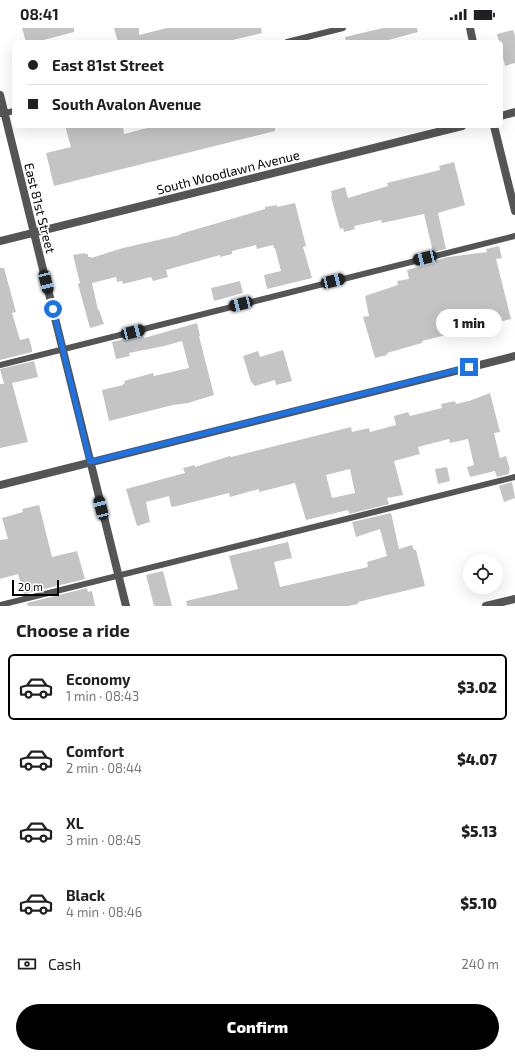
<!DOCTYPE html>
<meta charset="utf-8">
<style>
body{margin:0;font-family:"Exo 2",sans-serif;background:#f6f6f6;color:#202124;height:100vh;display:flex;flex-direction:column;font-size:15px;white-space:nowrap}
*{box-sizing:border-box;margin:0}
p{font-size:13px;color:#757577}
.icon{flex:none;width:22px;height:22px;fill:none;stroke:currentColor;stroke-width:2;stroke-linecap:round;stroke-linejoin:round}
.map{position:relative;height:578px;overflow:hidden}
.side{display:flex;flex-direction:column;background:#fff;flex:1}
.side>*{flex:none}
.banner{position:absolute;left:12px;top:12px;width:491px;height:88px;border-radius:6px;box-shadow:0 4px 16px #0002;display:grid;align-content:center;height:88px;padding:0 16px;background:#fff}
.buttons{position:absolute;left:463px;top:526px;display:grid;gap:8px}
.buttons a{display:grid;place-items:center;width:40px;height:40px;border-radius:50%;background:#fff;box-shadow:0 4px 16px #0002;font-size:20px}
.scale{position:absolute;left:12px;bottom:10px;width:47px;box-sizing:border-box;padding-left:4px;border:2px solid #000;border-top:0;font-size:11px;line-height:14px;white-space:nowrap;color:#000;-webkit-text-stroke:3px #fff;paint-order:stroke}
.end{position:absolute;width:18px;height:18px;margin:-9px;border:5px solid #1a73e8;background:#fff;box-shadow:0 0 0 2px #fff}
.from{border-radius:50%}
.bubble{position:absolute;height:28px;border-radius:14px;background:#fff;box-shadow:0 4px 16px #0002;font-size:13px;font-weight:800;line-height:28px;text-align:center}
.car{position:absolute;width:12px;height:24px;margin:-12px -6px;border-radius:5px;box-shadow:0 0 3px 1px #0007;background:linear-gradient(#222 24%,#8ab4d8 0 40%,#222 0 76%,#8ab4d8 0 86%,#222 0)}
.banner b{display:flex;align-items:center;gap:14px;height:38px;font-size:15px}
.banner b+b{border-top:1px solid #e0e0e0}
.banner i{width:10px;height:10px;background:#202124}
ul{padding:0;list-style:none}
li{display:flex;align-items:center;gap:12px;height:66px;margin:0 8px 6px;padding:0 8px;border:2px solid transparent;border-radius:6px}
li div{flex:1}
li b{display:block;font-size:15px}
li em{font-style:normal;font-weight:800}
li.current{border-color:#000}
li>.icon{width:36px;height:36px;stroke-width:1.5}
h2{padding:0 16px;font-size:18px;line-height:48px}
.pay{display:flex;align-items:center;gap:10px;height:44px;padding:0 16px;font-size:15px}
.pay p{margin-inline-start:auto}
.primary-button{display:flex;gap:8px;margin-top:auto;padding:8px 16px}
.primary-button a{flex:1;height:46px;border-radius:24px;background:#000;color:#fff;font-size:16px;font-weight:800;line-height:46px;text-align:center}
.status{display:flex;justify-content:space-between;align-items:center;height:28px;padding:0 20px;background:#fff;direction:ltr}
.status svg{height:11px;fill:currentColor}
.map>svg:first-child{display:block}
</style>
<div class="status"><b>08:41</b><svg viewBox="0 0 49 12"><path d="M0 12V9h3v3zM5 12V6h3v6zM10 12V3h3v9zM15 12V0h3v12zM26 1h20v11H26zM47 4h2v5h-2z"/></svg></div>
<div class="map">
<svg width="515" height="578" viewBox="0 0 515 578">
<rect width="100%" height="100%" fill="#fff"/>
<path fill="#c4c4c4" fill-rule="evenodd" d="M22 0H74V4L36 14H26Z
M114 0H139V7L167 0H261L262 5 224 14H118Z
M383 0H417L418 4 381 14H346L345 9Z
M513 2 515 8V35L505 38 501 22V14H499L497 6Z
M65 98H123L124 106 155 98H275V103L54 158 46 125 71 119Z
M454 134 465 177 438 185 446 221 433 224 424 186 382 195 381 192 354 198 355 201 344 204 343 200 340 201 331 169 332 168 331 163 345 159 348 170 388 158 387 155 440 142 439 138Z
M295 175 306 218 303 219 312 250 267 261 264 247 281 243 275 220H274L273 217 257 221 256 217 232 223V226L220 229V227L166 242 168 249 153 253 151 249 123 256 122 253 117 254 116 249 92 255 98 282H99L104 296 90 300 78 256 80 255 73 227 85 225V226H88V229H91V230L123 220 180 207V206L265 181V179L277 177V179Z
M499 218 502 230 496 231 511 291 422 313V315L387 325V327L375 330 363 289 369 288 365 268 398 257 397 253 409 251 407 242 435 235V233L448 229 487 224 486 221Z
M0 240H4L16 284 12 285 20 312 29 310 32 321V324L0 332Z
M240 253 243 265 214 273 211 260Z
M197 295 200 308H199L214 367 188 375 173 377 109 393 102 362 123 357V356L125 355 124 353 153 345 154 348 189 340 182 313 164 318 129 325 130 328 116 331 112 314 143 307 144 310Z
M283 322 292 353 276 357 275 352 255 358 251 354 243 328 258 323 260 329Z
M34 333 38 349 12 355 28 414 0 420V356H4L0 341Z
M490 365 500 404 494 405 500 430 506 428 510 442H509V446L497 449 495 443 470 449 467 439 474 437 468 411 450 415 449 411 418 419 420 426 394 433 403 467 387 470 389 476 349 486 348 482 306 492 295 455 259 464V461L230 469 229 465 173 479 171 478 169 468 146 474 150 494 137 498 126 461 185 445 183 440 195 437V439L230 428 231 429 351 399 352 404 369 400 370 404 396 397 394 388 408 384 410 388 442 380 441 376 455 373 456 376 469 373ZM350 441 355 465 332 470 326 447Z
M447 439 450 453 438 456 435 441Z
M512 454 515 470 504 474 499 458Z
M39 477 52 529 77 523 85 551 24 566 18 546 0 551V512L8 511 2 490 23 484 22 481Z
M391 485 399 521 412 517 414 522H416L425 558 358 574V576L348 578H187L186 573 238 561 229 528 288 514 292 530 274 534 280 559 368 539 367 534 387 528 380 501 356 509 352 494Z
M163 543 172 578H154L146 547Z
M87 560 88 564 92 563 95 578H28L27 575Z"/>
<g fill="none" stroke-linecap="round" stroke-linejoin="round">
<path stroke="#555" stroke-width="6" d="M287 14 343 0
M0 86 14 83
M0 337 515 208
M0 577 515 449"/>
<path stroke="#555" stroke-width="8" d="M470 0 473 14
M0 67 126 578
M501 88 515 84
M494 98 515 183
M0 213 462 98
M0 457 515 328
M486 578 515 571"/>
</g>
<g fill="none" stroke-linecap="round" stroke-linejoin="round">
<path stroke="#1a73e8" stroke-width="5" d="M53 281 90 434 469 339"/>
</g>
<g text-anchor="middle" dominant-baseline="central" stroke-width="3.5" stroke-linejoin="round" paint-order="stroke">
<g font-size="13" fill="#000" stroke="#fff">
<text transform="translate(228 144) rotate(-14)">South Woodlawn Avenue</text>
<text transform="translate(40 180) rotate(76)">East 81st Street</text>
</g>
</g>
</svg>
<div class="buttons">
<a><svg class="icon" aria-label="locate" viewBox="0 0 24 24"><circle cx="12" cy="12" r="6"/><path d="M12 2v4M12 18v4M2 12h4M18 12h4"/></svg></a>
</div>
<div class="scale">20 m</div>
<i class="end from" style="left:53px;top:281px"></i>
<i class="end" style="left:469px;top:339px"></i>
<div class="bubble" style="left:436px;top:281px;width:66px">1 min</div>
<i class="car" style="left:425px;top:230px;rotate:256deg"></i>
<i class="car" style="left:333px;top:253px;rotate:76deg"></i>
<i class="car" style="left:46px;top:254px;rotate:166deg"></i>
<i class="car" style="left:241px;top:276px;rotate:256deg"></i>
<i class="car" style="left:133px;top:304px;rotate:76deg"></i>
<i class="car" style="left:101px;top:480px;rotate:346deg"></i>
<div class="banner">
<b><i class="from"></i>East 81st Street</b>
<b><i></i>South Avalon Avenue</b>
</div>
</div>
<section class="side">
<h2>Choose a ride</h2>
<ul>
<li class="current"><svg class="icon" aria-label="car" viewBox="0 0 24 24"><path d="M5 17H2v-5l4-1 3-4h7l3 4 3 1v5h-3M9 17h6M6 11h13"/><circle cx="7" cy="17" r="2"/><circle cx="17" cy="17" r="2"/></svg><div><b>Economy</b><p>1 min · 08:43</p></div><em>$3.02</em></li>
<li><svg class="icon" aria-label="car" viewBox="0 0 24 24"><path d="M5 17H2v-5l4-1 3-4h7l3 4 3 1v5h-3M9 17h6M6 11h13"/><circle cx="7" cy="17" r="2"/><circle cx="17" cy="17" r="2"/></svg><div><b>Comfort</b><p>2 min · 08:44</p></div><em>$4.07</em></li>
<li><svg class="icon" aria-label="car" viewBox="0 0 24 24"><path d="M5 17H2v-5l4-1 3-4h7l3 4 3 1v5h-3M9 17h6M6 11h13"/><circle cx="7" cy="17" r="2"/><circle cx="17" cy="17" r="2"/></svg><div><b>XL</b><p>3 min · 08:45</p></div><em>$5.13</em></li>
<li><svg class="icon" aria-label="car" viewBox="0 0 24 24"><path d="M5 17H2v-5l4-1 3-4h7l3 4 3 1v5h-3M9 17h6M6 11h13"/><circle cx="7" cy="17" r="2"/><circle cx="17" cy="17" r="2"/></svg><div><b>Black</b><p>4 min · 08:46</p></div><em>$5.10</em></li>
</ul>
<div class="pay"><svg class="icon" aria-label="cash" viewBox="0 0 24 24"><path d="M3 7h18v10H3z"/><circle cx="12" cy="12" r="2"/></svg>Cash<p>240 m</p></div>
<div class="primary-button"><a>Confirm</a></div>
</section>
